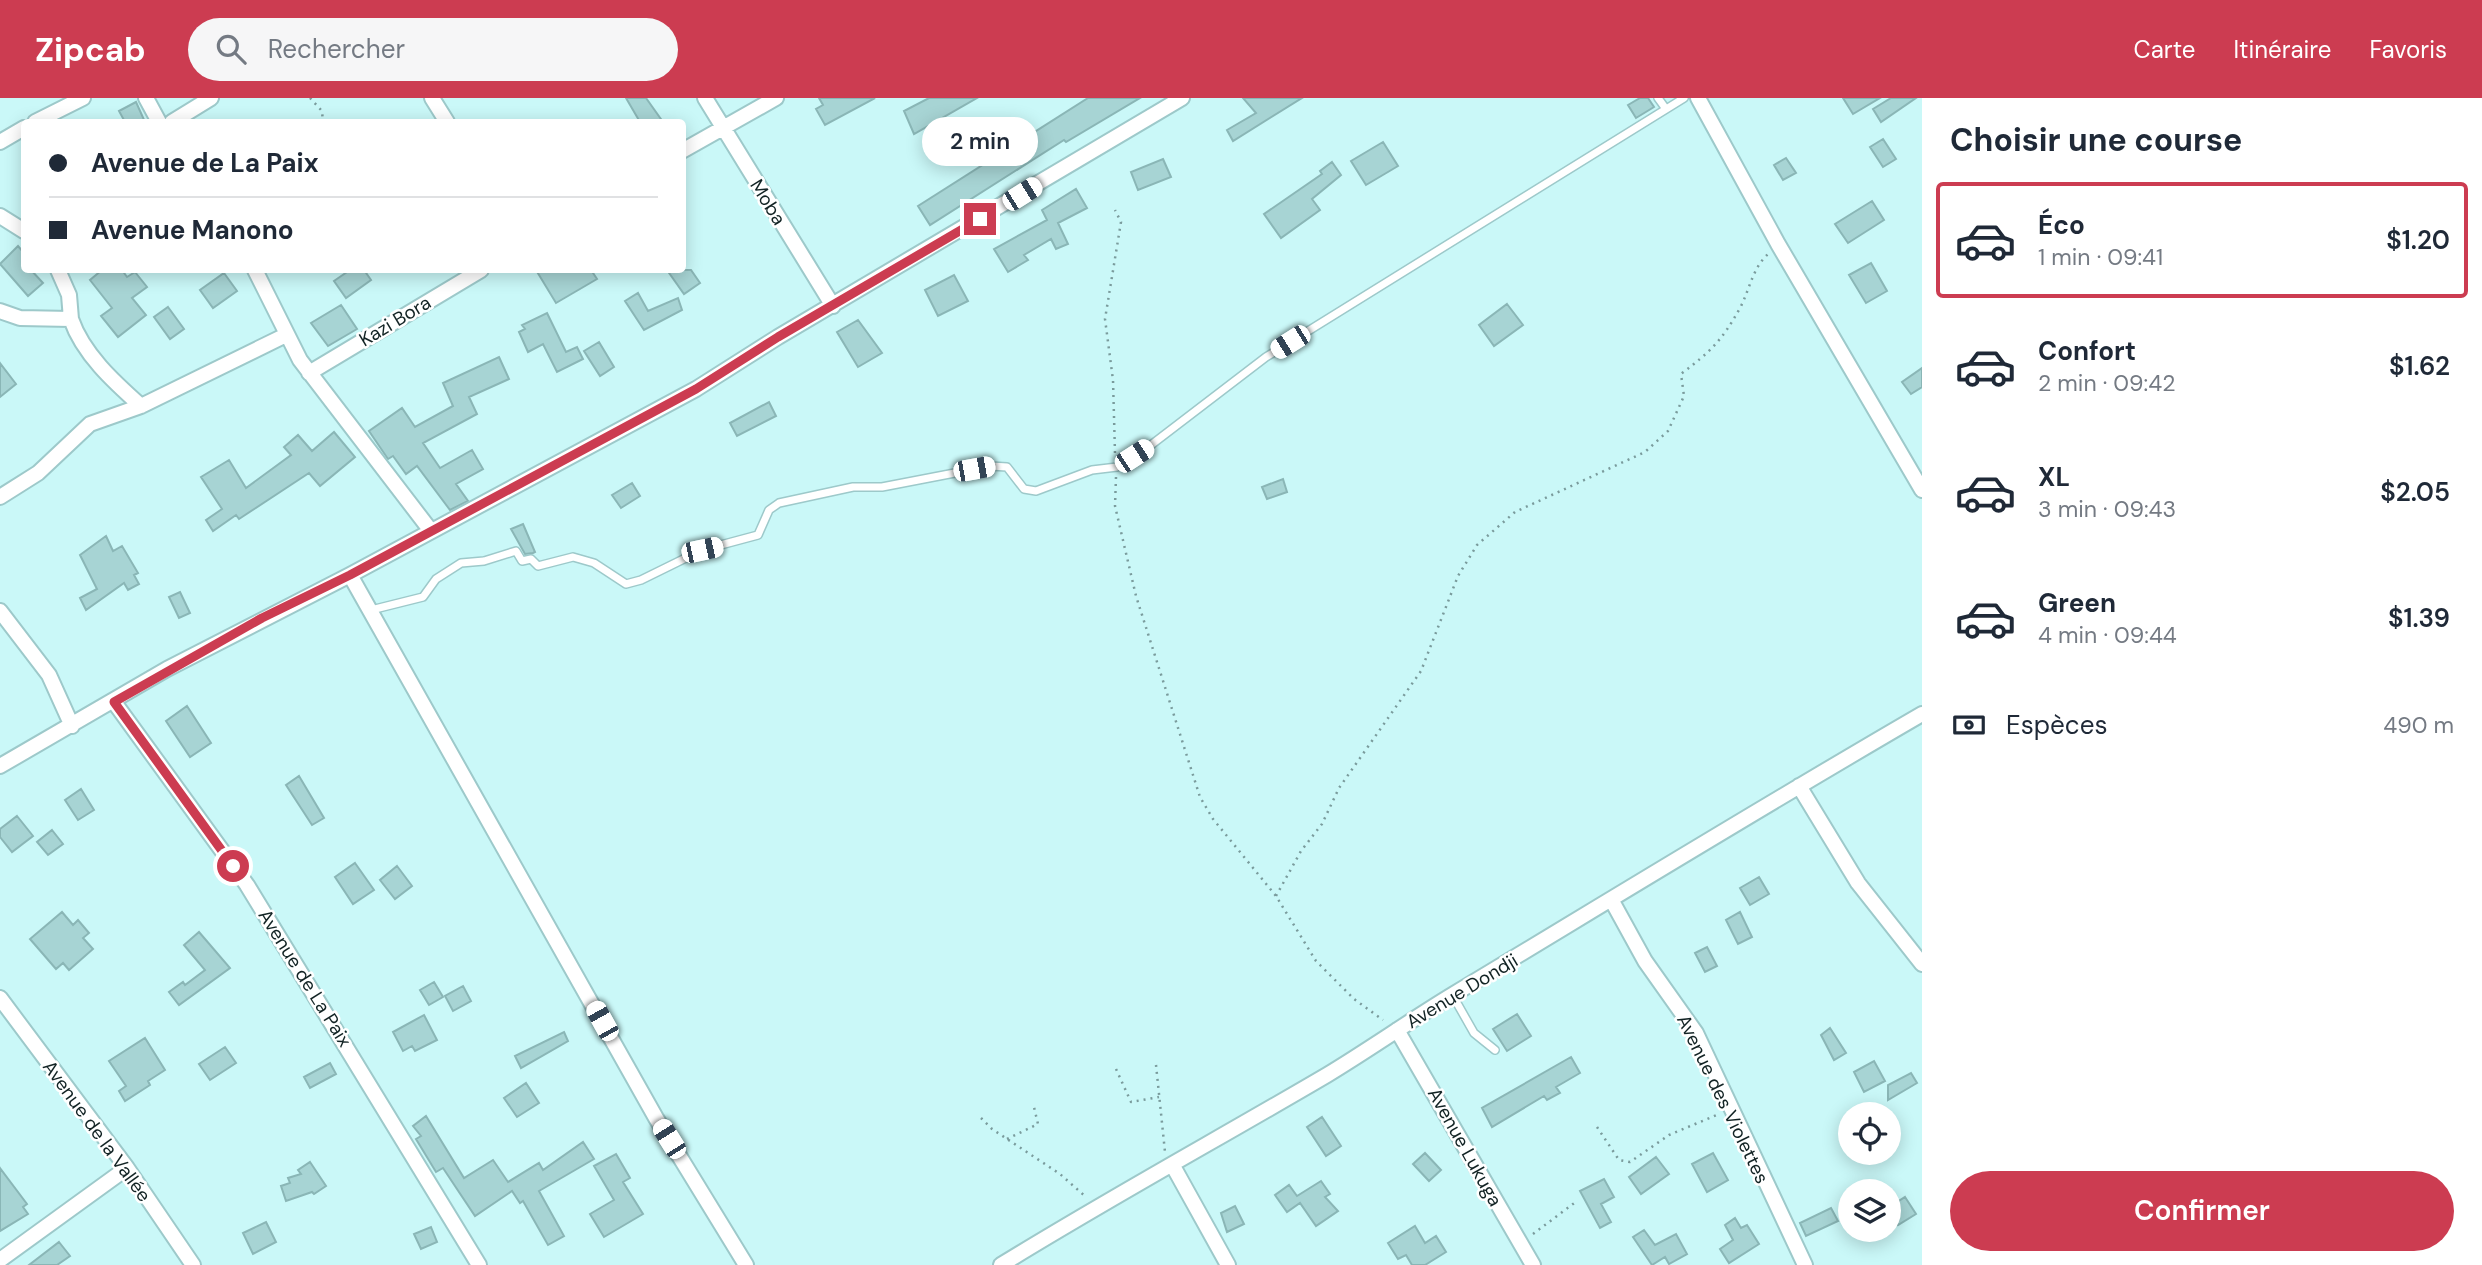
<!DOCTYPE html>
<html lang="fr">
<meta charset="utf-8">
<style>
body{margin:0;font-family:"DM Sans",sans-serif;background:#f6f6f7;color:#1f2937;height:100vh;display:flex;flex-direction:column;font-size:26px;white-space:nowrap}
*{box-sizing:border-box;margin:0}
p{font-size:23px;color:#747a83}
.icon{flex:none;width:38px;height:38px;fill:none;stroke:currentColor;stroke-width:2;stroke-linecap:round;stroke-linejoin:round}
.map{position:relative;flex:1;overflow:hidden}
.panel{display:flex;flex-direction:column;background:#fff;width:560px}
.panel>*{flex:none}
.banner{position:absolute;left:21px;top:21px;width:665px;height:154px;border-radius:7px;box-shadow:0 4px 18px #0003;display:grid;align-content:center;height:154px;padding:0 28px;background:#fff}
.buttons{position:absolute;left:1838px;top:1004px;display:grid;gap:14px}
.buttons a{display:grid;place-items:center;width:63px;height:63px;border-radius:50%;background:#fff;box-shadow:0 4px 18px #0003;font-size:35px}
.end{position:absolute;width:32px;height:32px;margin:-16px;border:9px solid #cc3c51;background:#fff;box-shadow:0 0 0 4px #fff}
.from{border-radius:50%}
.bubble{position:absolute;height:49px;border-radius:24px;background:#fff;box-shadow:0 4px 18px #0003;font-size:23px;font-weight:600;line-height:49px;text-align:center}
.car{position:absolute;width:21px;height:42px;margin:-21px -10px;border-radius:9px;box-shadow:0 0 5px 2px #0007;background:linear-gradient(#fff 24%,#345 0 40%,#fff 0 76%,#345 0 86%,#fff 0)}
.banner b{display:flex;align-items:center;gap:24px;height:66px;font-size:26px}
.banner b+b{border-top:2px solid #e0e1e3}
.banner i{width:18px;height:18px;background:#1f2937}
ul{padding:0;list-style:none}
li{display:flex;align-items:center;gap:21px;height:116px;margin:0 14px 10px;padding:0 14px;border:4px solid transparent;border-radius:7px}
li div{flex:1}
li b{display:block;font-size:26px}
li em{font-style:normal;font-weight:600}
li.active{border-color:#cc3c51}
li>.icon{width:63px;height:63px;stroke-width:1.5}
h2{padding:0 28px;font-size:32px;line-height:84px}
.pay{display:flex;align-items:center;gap:18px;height:77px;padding:0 28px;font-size:26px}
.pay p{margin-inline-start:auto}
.button{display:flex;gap:14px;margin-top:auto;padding:14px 28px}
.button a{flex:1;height:80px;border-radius:42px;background:#cc3c51;color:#fff;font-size:28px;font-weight:600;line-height:80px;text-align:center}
header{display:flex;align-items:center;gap:42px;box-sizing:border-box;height:98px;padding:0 35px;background:#cc3c51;color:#fff}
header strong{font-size:33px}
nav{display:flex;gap:38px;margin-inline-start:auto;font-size:24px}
.search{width:490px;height:63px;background:#f6f6f7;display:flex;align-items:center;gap:18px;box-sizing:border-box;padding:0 24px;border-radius:38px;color:#747a83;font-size:26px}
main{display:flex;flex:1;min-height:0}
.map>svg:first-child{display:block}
</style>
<header>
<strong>Zipcab</strong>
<div class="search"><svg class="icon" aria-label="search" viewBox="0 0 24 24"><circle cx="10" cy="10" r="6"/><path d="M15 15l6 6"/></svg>Rechercher</div>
<nav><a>Carte</a><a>Itinéraire</a><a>Favoris</a></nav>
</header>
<main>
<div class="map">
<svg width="1922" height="1167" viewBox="0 0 1922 1167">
<rect width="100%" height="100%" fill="#caf8f8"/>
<path fill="#a7d4d4" stroke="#8ab6b6" stroke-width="2" d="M626 0H646L663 24H640Z
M819 0H875L825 27 816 11 823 7Z
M929 0H977L914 36 904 13Z
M1088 0H1140L1066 44 1064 42 930 127 918 108Z
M1243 0H1302L1233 43 1227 32 1256 15Z
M1640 0H1648L1654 9 1636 20 1628 7Z
M1843 0H1880L1853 16Z
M1891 0H1916L1881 24 1873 11Z
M136 4 145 24H125L119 13Z
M1883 41 1896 61 1883 69 1870 49Z
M1383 44 1398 68 1366 87 1351 63Z
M1786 60 1796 75 1783 82 1774 67Z
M1163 61 1171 79 1138 92 1131 74Z
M1332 64 1341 77 1312 101 1320 112 1281 140 1264 116 1322 76 1320 73Z
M1076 91 1087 110 1058 125 1068 146 1056 151 1051 141 1024 157 1028 162 1008 174 994 151 1047 122 1042 112Z
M1872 103 1884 122 1848 145 1835 126Z
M18 148 24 155V172H31L43 185 28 198 0 166Z
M1871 165 1887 193 1866 205 1849 177Z
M102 172H122L127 179 135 174 147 189 132 200 146 217 118 239 101 218 112 210 90 182Z
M350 172H364L371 182 346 200 334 183Z
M536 172H591L597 181 556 205Z
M667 172H691L700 185 684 196Z
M224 175 237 193 213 210 200 192Z
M954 177 968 203 938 218 925 192Z
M638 195 648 213 678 200 682 212 644 232 625 203Z
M1507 206 1523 227 1494 248 1479 227Z
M341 207 357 231 328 248 311 225Z
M168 209 184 231 170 241 154 219Z
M547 215 566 254 577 249 583 261 557 274 543 246 528 254 519 234 525 231 522 227Z
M858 222 882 255 858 269 837 234Z
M599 244 614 269 600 278 584 253Z
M499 259 509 281 469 299 477 316 423 345 440 370 472 352 483 371 456 386 468 403 450 412 417 368 406 376 393 358 388 361 369 333 402 310 415 329 453 308 443 285Z
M0 265 16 286 0 299Z
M1922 270V289L1911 296 1902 284Z
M769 304 776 318 737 338 730 325Z
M334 334 355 359 320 388 309 375 239 421 236 417 213 433 206 422 222 411 201 379 229 362 246 390 291 357 284 349 298 337 312 353Z
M1283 381 1287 394 1267 401 1262 389Z
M632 385 640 398 621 410 612 397Z
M523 426 535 454 533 455 525 456 511 431Z
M106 438 113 453 122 448 138 475 134 477 139 486 128 492 124 485 86 512 80 500 97 491 80 457Z
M180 494 190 515 179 520 169 499Z
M187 608 211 645 190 659 166 623Z
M299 678 324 720 312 727 286 687Z
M81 691 94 712 78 722 65 702Z
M17 718 33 738 12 754 0 739V731Z
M52 732 63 746 48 757 37 744Z
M355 765 374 792 353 806 335 779Z
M397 768 412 788 395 801 380 782Z
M1759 779 1769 796 1750 807 1740 790Z
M62 814 73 827 78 822 89 835 83 840 93 851 69 872 63 865 56 871 30 841Z
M1740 814 1752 839 1738 846 1726 822Z
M199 834 230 870 179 907 169 894 183 884 185 887 205 872 184 847Z
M1707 849 1717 868 1705 874 1695 855Z
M434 884 443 899 429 907 420 892Z
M463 888 471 903 453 913 445 898Z
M1517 916 1531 938 1507 953 1493 931Z
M424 917 437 942 415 953 412 948 403 953 393 934Z
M1830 930 1846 955 1834 962 1821 937Z
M564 934 568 943 521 970 515 958Z
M145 940 165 972 148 983 150 987 125 1003 119 993 126 988 109 963Z
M225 949 236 965 210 982 199 966Z
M1571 959 1580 975 1556 989 1560 995 1547 1002 1544 998 1492 1029 1482 1010Z
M1874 963 1885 983 1864 994 1854 974Z
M330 965 336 976 310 990 304 979Z
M1911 975 1917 985 1888 1002V987Z
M526 985 539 1005 517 1019 504 1000Z
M426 1018 464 1080 493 1062 508 1084 539 1065 543 1072 583 1044 594 1061 539 1093 564 1138 548 1147 523 1103 520 1105 512 1093 475 1118 443 1070 436 1074 416 1041 421 1038 413 1028Z
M1322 1019 1341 1048 1326 1058 1307 1029Z
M1425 1055 1441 1072 1429 1083 1413 1066Z
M1713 1055 1728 1082 1707 1094 1692 1066Z
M616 1056 630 1080 623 1084 643 1116 604 1139 590 1116 614 1102 594 1068Z
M1656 1059 1669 1076 1641 1096 1629 1079Z
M310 1064 326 1088 314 1096 312 1094 286 1103 281 1088 290 1085 288 1080 301 1076 298 1072Z
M0 1070 27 1106 23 1109 28 1116 0 1133Z
M1604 1081 1614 1099 1601 1106 1611 1124 1600 1130 1580 1093Z
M1321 1083 1330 1096 1325 1099 1338 1113 1316 1128 1300 1105 1287 1114 1275 1097 1289 1087 1297 1098Z
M1905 1099 1916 1116 1898 1127 1888 1110Z
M1235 1108 1244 1126 1227 1134 1221 1115Z
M1831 1110 1838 1123 1806 1138 1800 1125Z
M1735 1120 1741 1130 1747 1127 1759 1146 1729 1165 1720 1151 1733 1142 1725 1127Z
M266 1124 276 1144 253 1156 243 1135Z
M1415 1128 1425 1145 1436 1138 1446 1154 1425 1167H1412L1406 1157 1398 1161 1388 1145Z
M431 1129 437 1144 421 1151 414 1136Z
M1644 1132 1655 1147 1676 1136 1687 1156 1669 1166 1665 1159 1652 1167 1633 1139Z
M59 1144 70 1158 57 1167H29Z"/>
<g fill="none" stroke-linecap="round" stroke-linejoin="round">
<defs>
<path id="lane" d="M1658 0 1666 11
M371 512 423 499 436 481 461 465 484 463 516 453 522 463 531 461 538 468 573 459 594 465 626 486 641 482 702 452 758 437 769 412 779 405 853 389H882L991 368 1007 369 1024 391 1036 393 1092 372 1117 369 1151 347 1266 259 1684 0
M1453 898 1474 935 1495 952"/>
<path id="street" d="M146 0 159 24
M432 0 447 24
M705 0 833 208
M1698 0 1778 146 1922 392
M35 24 83 0
M172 24 211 0
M0 44 24 30
M682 53 776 0
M0 118 24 133
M58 172 69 197 71 221
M255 172 300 262 431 433
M0 213 20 220 71 221C83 256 114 284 141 308
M309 275 481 172
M0 399 38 375 90 326 141 308 286 237
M350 477 656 1020 746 1167
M0 513 49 577 72 628
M114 604 247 787 479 1167
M0 668 167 571 350 477 696 291 778 239 1182 0
M1799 688 1858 785 1922 866
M1612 803 1645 863 1696 935 1805 1167
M0 900 127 1070 193 1167
M1397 932 1533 1167
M1173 1068 1228 1167
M0 1162 127 1070
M1001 1167C1108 1101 1218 1041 1327 977 1370 951 1411 922 1454 896 1610 802 1765 707 1922 616"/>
</defs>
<use href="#lane" stroke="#9dc9ca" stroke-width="10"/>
<use href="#street" stroke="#9dc9ca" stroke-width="18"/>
<path stroke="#7a9b9c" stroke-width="2.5" stroke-dasharray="2 5" stroke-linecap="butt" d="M310 0 322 13 323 24
M1115 355 1113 282 1105 221 1121 124 1115 112
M1116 379 1115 408 1136 498 1200 699 1213 721 1276 798 1316 863 1354 901 1383 922
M1276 798 1301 753 1322 726 1339 690 1421 573 1458 478 1477 447 1515 414 1645 354 1668 333 1684 298 1681 276C1711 253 1721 244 1740 210 1750 191 1752 171 1768 156
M1156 967 1165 1054
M1116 971 1131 1004 1159 999
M981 1020 992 1031 1060 1076 1086 1099
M1597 1029 1619 1062 1630 1064 1669 1037 1719 1016
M1007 1041 1038 1026 1033 1005
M1533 1136 1577 1103"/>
<use href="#lane" stroke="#fff" stroke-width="7"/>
<use href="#street" stroke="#fff" stroke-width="14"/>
</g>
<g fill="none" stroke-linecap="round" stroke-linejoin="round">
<path stroke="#cc3c51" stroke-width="9" d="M233 768 114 604 262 520 350 477 696 291 778 239 980 121"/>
</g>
<g text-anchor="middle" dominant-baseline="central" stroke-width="5" stroke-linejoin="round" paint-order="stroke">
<g font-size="19" fill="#122324" stroke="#fff">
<text transform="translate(768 104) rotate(58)">Moba</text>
<text transform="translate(395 223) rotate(-31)">Kazi Bora</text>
<text transform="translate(305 880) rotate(58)">Avenue de La Paix</text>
<text transform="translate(1462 893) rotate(-31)">Avenue Dondji</text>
<text transform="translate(1723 1001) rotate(64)">Avenue des Violettes</text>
<text transform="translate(97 1033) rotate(54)">Avenue de la Vallée</text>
<text transform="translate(1465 1049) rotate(61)">Avenue Lukuga</text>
</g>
</g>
</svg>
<div class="buttons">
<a><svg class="icon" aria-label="locate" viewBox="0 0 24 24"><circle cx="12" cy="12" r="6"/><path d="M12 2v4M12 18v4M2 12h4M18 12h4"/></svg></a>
<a><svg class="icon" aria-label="layers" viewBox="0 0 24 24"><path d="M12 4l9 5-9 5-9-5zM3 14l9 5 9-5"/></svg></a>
</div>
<i class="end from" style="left:233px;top:768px"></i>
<i class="end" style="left:980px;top:121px"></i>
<div class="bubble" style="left:922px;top:19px;width:116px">2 min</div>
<i class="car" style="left:1022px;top:96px;rotate:58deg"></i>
<i class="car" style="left:1290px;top:244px;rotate:238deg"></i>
<i class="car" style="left:1134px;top:358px;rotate:57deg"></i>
<i class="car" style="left:974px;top:371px;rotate:80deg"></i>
<i class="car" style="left:702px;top:452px;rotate:78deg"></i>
<i class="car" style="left:602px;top:923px;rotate:331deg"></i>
<i class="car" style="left:669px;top:1041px;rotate:328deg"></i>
<div class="banner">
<b><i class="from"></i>Avenue de La Paix</b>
<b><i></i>Avenue Manono</b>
</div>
</div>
<section class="panel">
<h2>Choisir une course</h2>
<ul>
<li class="active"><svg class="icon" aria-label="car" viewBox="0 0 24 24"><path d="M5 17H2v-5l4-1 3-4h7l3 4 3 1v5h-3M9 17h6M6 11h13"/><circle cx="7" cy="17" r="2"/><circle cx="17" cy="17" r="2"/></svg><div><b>Éco</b><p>1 min · 09:41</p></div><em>$1.20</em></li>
<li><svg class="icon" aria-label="car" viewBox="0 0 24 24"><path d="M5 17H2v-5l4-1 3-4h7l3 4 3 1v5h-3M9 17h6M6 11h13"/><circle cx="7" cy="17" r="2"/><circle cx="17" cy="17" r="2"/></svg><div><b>Confort</b><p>2 min · 09:42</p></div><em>$1.62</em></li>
<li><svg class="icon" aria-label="car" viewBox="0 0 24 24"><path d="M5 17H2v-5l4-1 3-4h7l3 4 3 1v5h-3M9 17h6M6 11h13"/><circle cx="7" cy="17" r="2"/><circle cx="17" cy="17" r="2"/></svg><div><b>XL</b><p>3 min · 09:43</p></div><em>$2.05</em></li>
<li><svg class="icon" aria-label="car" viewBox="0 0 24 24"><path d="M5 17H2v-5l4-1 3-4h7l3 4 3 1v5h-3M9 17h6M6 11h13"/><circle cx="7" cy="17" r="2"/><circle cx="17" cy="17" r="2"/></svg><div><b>Green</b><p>4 min · 09:44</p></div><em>$1.39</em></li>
</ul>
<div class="pay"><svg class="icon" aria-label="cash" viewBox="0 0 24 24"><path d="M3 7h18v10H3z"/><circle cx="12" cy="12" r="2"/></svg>Espèces<p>490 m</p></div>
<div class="button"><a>Confirmer</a></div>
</section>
</main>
